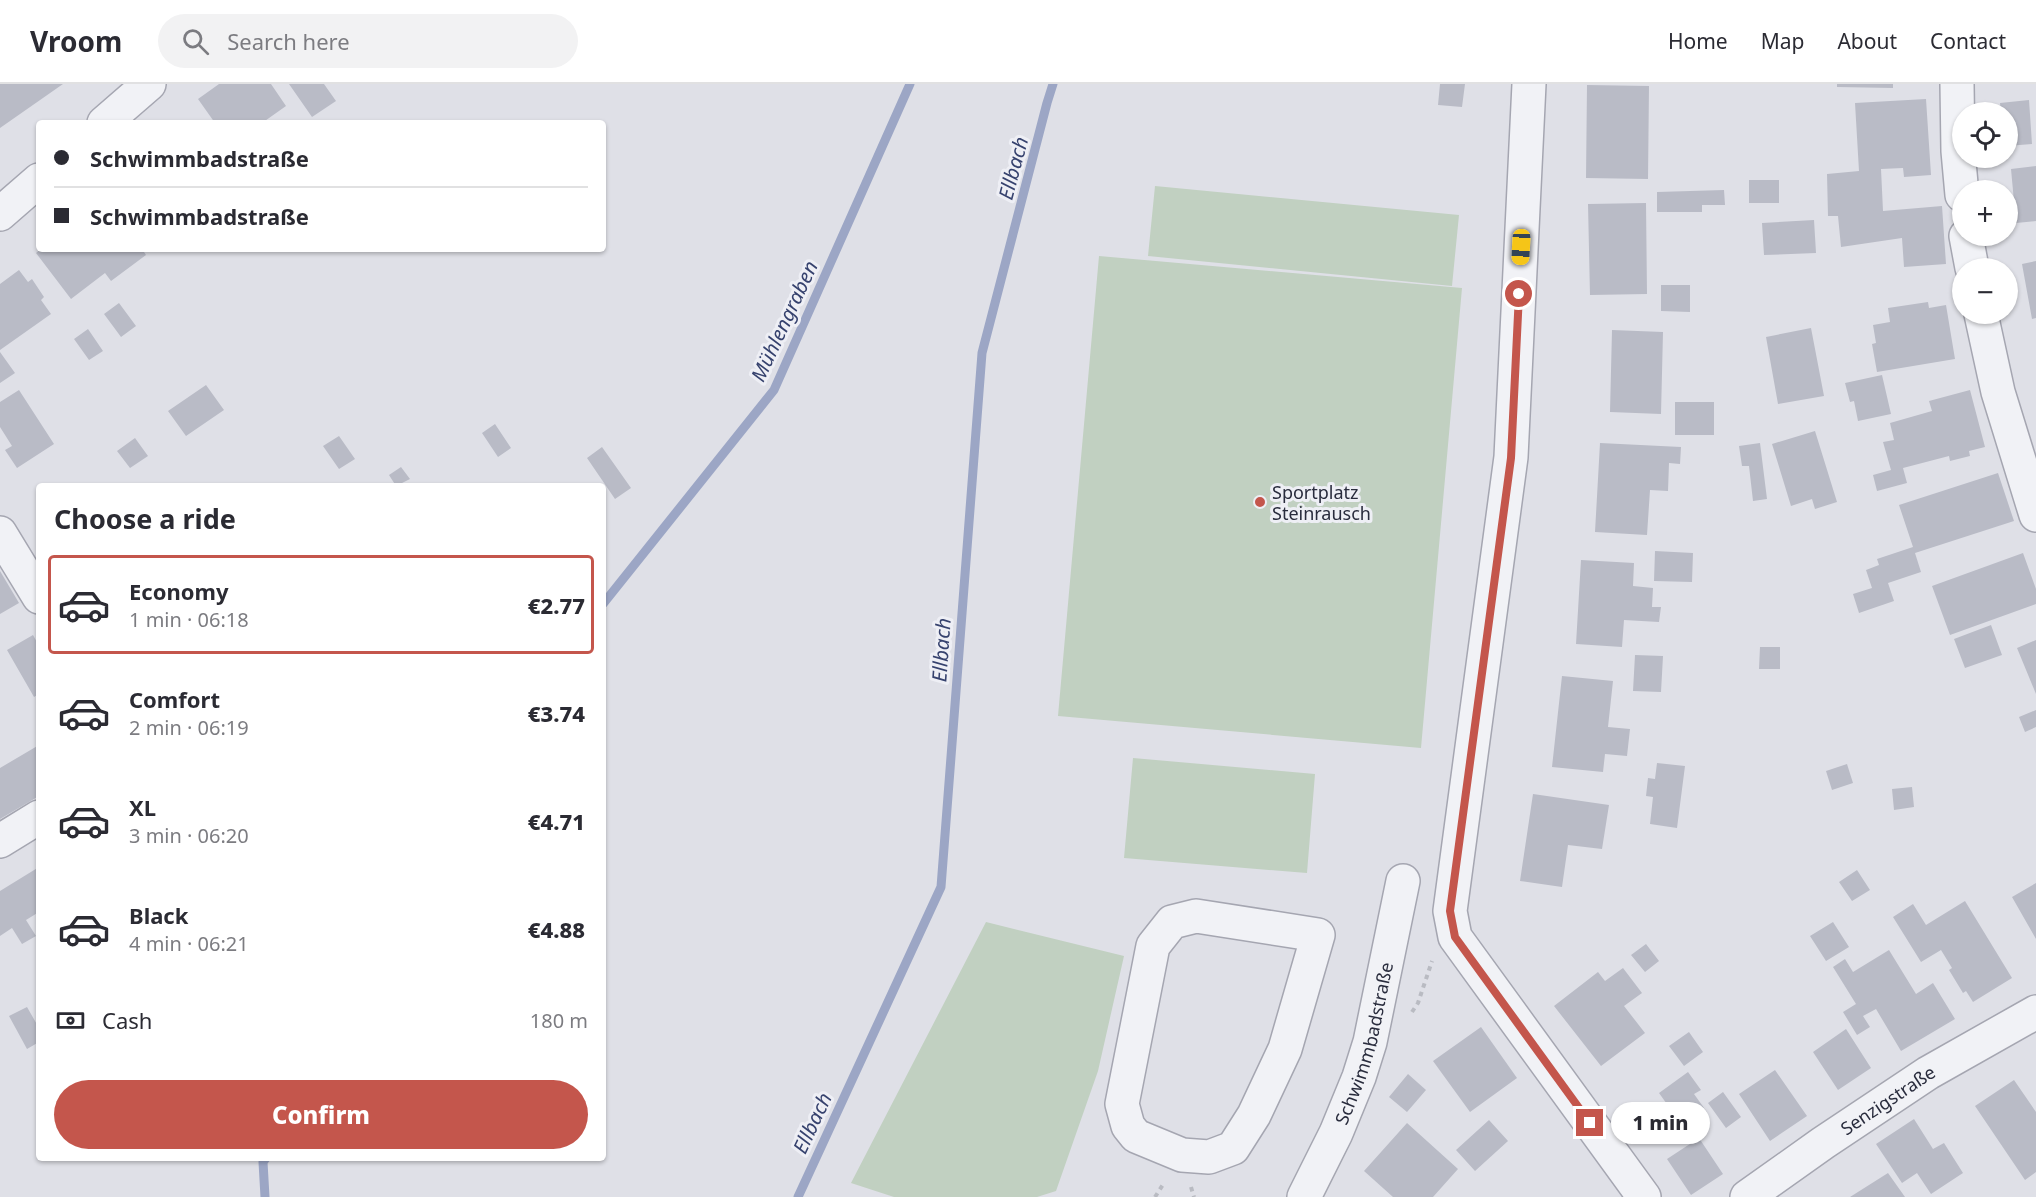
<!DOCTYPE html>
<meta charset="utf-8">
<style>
body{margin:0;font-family:"Noto Sans",sans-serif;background:#f2f2f3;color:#2b2b33;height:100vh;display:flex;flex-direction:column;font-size:22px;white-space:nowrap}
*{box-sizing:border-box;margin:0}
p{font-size:20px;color:#7c7c81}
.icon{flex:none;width:33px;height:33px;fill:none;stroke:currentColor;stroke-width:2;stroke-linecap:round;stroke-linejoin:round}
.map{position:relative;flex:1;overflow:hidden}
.side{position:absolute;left:36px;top:399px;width:570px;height:678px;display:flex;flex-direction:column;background:#fff;border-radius:6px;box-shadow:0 2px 4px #0004}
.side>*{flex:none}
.top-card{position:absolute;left:36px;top:36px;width:570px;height:132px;border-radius:6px;box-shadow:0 2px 4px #0004;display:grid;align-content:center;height:132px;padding:0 18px;background:#fff}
.buttons{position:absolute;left:1952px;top:18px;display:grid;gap:12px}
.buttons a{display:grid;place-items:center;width:66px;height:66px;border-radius:50%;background:#fff;box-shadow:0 2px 4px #0004;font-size:30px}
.end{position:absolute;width:27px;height:27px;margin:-14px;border:8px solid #c4564c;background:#fff;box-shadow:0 0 0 3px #fff}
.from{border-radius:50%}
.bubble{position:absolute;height:42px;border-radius:21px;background:#fff;box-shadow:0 2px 4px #0004;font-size:20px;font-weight:800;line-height:42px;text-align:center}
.car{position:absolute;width:18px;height:36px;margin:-18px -9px;border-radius:8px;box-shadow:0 0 4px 2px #0007;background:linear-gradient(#f5c518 24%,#345 0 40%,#f5c518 0 76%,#345 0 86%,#f5c518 0)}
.top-card b{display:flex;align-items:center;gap:21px;height:57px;font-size:22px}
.top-card b+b{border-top:2px solid #e1e1e2}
.top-card i{width:15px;height:15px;background:#2b2b33}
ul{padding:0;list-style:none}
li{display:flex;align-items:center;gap:18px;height:99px;margin:0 12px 9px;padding:0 6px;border:3px solid transparent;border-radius:6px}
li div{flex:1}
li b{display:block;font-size:22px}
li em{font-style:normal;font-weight:800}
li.current{border-color:#c4564c}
li>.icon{width:54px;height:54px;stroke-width:1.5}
h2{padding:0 18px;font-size:27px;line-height:72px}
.pay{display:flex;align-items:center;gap:15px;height:66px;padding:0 18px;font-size:22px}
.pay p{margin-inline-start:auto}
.primary-button{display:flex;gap:12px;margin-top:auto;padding:12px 18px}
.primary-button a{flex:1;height:69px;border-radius:36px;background:#c4564c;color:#fff;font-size:24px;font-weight:800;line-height:69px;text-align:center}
header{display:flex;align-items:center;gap:36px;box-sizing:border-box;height:84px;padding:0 30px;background:#fff;border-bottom:2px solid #e1e1e2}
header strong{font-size:28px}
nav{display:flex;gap:33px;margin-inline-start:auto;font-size:21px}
.search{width:420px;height:54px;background:#f2f2f3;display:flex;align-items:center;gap:15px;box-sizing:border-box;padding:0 21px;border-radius:33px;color:#7c7c81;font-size:22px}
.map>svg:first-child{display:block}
</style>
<header>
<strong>Vroom</strong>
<div class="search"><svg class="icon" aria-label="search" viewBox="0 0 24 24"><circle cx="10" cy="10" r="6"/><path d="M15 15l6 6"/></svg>Search here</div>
<nav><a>Home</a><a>Map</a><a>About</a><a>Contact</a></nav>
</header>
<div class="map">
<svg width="2036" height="1113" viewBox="0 0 2036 1113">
<rect width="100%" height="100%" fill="#dfe0e7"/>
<path fill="#c1d0c1" d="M1155 102 1459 131 1452 202 1148 172Z
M1099 172 1462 204 1421 664 1058 632Z
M1133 674 1315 690 1307 789 1124 774Z
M986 838 1124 872 1098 987 1056 1107 1037 1113H894L851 1099Z"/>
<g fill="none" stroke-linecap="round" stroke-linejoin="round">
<path stroke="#9ca6c5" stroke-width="9" d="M603 520 774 306 910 0
M265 1113 263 1078 266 1074
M798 1113 941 803 982 269 1047 19 1053 0"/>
</g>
<path fill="#b9bbc6" d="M0 0H63L0 44Z
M219 0H271L286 22 262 39H215L198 15Z
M289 0H324L336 17 312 33Z
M1440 0H1465L1462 23 1438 21Z
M1837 0H1893V4L1837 3Z
M1587 1 1649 2 1648 95 1586 94Z
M1926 15 1931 91 1904 93 1903 84 1881 85 1883 127 1942 122 1946 180 1904 183 1902 154 1841 163 1838 132H1828L1827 90 1859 87 1855 19Z
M2029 16 2032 60 2007 62V28H2001L2000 19Z
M2036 82V137L2016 139 2011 85Z
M1749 96H1779V119H1749Z
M1724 106 1725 121H1702V128H1657V108Z
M1646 119 1647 210 1590 211 1588 120Z
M1814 136 1816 169 1764 171 1762 139Z
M41 165H142L146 171 111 197 105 189 71 215 36 169Z
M2036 177V234L2032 235 2022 180Z
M19 186 28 198 32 195 44 213 41 216 51 230 0 266V200Z
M1661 201H1690V228L1661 227Z
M1928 218 1929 224 1946 221 1955 275 1877 288 1872 260 1876 259 1873 241 1890 238 1888 224Z
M119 219 136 242 121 253 104 230Z
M1811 244 1824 312 1778 320 1766 253Z
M88 245 103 267 89 276 74 255Z
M1612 246 1663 248 1661 330 1610 328Z
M0 268 15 289 0 299Z
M1882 291 1891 330 1858 337 1854 317 1850 318 1845 299Z
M206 301 224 326 186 352 168 327Z
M19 306 54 360 17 384 5 366 12 362 0 343V318Z
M1970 306 1985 363 1969 367 1970 372 1950 377 1949 372 1903 384 1907 399 1877 407 1873 391 1891 386 1883 358 1894 356 1890 339 1932 327 1929 317Z
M1675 318H1714V351H1675Z
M495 340 511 364 498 373 482 349Z
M1815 347 1837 418 1815 425 1812 415 1791 422 1772 360Z
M339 352 355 375 339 385 323 362Z
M135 354 148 372 130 384 117 367Z
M1600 359 1681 363 1680 380 1669 379 1668 407 1650 406 1647 451 1595 448Z
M1760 359 1767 415 1753 417 1749 382H1742L1739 362Z
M602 363 631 404 615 415 587 374Z
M401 383 410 395 396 402 389 391Z
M1998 389 2014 437 1915 469 1921 488 1888 499 1894 517 1859 529 1853 510 1872 504 1866 486 1879 481 1877 475 1913 463 1899 421Z
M1655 467 1693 469 1692 498 1654 497Z
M2023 469 2036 505V520L1950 551 1932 502Z
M1581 476 1634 479 1633 502 1653 504 1652 523H1661L1659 538 1624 536 1622 563 1576 560Z
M0 487 19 519 0 530Z
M1991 541 2002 571 1965 584 1954 555Z
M33 551 39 562V610L34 613 7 566Z
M2036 556V610L2017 564Z
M1760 563H1780V585H1759Z
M1635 571 1663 572 1661 608 1633 607Z
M1562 592 1613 597 1608 643 1630 645 1627 672 1605 670 1603 688 1552 683Z
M2036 626V643L2025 648 2019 633Z
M39 661V712L0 735V684Z
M1657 679 1685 682 1677 744 1650 740 1653 713 1646 712 1648 694 1655 695Z
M1847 680 1853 699 1832 706 1826 687Z
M1912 703 1914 723 1894 726 1892 705Z
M1533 710 1609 721 1602 765 1568 761 1562 803 1520 797Z
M39 783V828L26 836 36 852 22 860 12 844 0 852V807Z
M1857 786 1870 806 1852 817 1839 798Z
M2036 799V855L2012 813Z
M1965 817 2012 894 1973 918 1966 907 1963 909 1949 886 1952 884 1941 866 1921 878 1893 833 1913 820 1926 841Z
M1833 838 1849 863 1826 877 1810 852Z
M1646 860 1659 877 1645 888 1631 871Z
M1889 866 1916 910 1933 899 1955 935 1901 967 1876 925 1863 932 1870 943 1857 951 1843 928 1856 920 1833 883 1845 875 1853 888Z
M1623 884 1642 909 1624 922 1645 949 1601 982 1554 922 1598 888 1605 897Z
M27 923 39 944V958L27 965 9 932Z
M1481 943 1517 994 1470 1028 1433 977Z
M1846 945 1871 984 1838 1006 1813 968Z
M1689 948 1703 968 1684 982 1669 962Z
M1775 986 1807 1032 1770 1057 1739 1010Z
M1688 988 1701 1006 1694 1010 1707 1028 1684 1044 1659 1009Z
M1408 990 1426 1006 1407 1028 1389 1013Z
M2014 996 2036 1028V1088L2025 1096 1975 1022Z
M1723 1008 1741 1033 1726 1044 1708 1019Z
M1914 1035 1933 1065 1944 1059 1963 1089 1931 1110 1917 1089 1902 1099 1876 1060Z
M1489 1036 1508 1057 1475 1087 1456 1066Z
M1407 1039 1458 1085 1433 1113H1393L1364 1087Z
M1699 1054 1723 1090 1691 1111 1667 1075Z
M1888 1089 1905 1113H1850Z"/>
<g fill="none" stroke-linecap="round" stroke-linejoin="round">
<defs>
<g id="minor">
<path d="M1529 0 1511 373 1450 827 1455 853 1644 1113"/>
<path d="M1957 0 1958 67 1962 111"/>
<path d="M104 39 149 0"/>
<path d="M0 130 39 96"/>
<path d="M1966 152 1972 184"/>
<path d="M1981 230 1998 308 2036 431"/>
<path d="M0 449 39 513"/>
<path d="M0 757 39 733"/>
<path d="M1196 832 1318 851 1285 965 1254 1031 1233 1064 1209 1073 1182 1071 1136 1052 1128 1042 1122 1020 1153 862 1172 838Z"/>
<path id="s1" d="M1304 1113 1336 1049 1359 993 1370 958 1403 797"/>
<path id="s2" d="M1747 1113 1823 1059 1928 989 2036 928"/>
</g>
</defs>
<use href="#minor" stroke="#a5a6b1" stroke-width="36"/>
<path stroke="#b9bbc2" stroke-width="4" stroke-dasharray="4.5 4.5" stroke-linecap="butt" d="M1412 928 1418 919 1432 877
M1191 1103 1194 1113
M1155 1113 1164 1099"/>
<use href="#minor" stroke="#f1f2f6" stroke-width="33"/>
</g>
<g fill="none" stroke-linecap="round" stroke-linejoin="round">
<path stroke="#c4564c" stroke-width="8" d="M1519 210 1511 374 1450 827 1455 853 1590 1039"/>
</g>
<circle fill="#c4564c" stroke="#eeeff5" stroke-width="2" cx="1260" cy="418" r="6"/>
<g text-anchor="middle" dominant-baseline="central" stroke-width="6" stroke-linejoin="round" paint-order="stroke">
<g font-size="18" fill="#292c3d" stroke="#eeeff5" text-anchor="start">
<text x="1272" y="408">Sportplatz<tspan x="1272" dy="21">Steinrausch</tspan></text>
</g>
<g font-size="18" fill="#292c3d" stroke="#eeeff5">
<text stroke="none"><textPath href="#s1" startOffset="166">Schwimmbadstraße</textPath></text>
<text stroke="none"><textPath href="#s2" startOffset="171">Senzigstraße</textPath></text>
</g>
<g font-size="20" font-style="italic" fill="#36426e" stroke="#eeeff5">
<text transform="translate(1013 84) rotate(-75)">Ellbach</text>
<text transform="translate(784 237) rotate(-65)">Mühlengraben</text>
<text transform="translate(941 566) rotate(-86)">Ellbach</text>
<text transform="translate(812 1039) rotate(-65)">Ellbach</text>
</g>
</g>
</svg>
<div class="buttons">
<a><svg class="icon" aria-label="locate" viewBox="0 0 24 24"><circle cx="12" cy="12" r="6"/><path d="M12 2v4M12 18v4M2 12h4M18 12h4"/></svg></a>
<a>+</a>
<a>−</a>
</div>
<i class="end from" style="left:1519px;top:210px"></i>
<i class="end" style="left:1590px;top:1039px"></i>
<div class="bubble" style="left:1611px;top:1018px;width:99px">1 min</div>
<i class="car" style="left:1521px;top:163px;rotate:183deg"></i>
<div class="top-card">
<b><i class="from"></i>Schwimmbadstraße</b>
<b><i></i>Schwimmbadstraße</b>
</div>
<section class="side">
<h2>Choose a ride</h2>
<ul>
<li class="current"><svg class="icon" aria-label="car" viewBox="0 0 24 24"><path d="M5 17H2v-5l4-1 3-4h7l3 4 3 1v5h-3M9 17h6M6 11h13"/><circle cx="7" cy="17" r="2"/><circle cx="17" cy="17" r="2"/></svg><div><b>Economy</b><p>1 min · 06:18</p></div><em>€2.77</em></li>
<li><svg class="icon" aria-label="car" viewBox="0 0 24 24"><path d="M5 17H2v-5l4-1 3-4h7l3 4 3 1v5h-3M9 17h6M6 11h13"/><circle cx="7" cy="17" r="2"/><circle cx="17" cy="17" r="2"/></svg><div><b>Comfort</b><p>2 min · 06:19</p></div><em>€3.74</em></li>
<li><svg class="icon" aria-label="car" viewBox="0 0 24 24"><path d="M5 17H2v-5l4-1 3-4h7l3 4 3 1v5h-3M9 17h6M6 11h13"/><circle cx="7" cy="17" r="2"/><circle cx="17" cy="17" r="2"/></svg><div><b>XL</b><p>3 min · 06:20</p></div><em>€4.71</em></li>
<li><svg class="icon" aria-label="car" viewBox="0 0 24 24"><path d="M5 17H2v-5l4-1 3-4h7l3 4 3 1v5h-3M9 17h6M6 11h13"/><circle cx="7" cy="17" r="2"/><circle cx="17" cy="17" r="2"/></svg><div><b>Black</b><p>4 min · 06:21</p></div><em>€4.88</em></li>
</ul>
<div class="pay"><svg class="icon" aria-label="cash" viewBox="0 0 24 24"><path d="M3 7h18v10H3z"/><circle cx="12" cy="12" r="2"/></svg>Cash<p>180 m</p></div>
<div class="primary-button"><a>Confirm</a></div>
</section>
</div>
